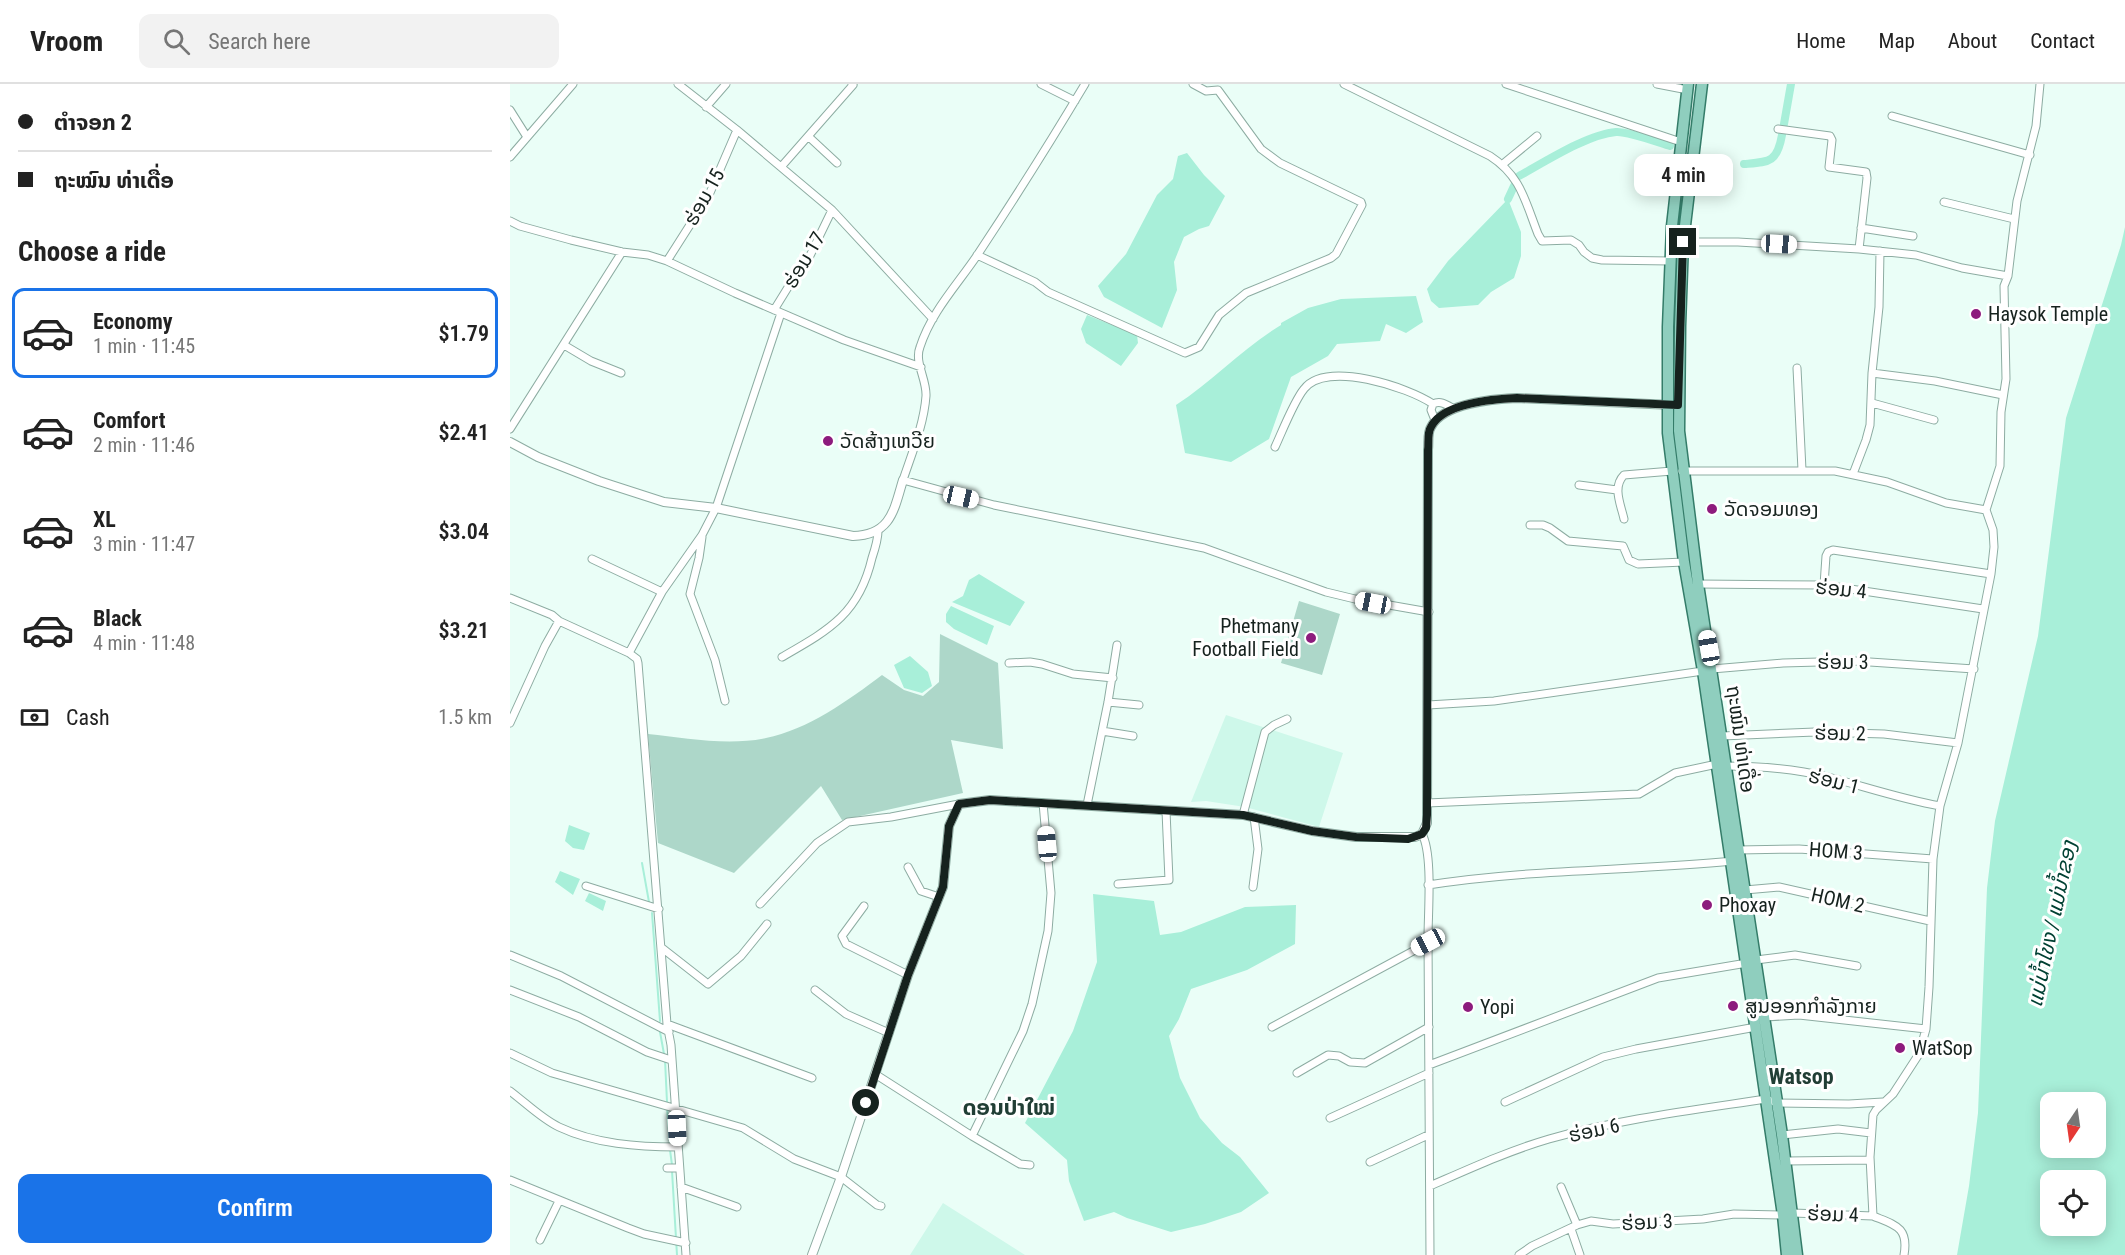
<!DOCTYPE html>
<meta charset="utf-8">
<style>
body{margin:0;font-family:"Roboto Condensed","Noto Sans Lao","Noto Sans Thai",sans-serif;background:#f2f2f2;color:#222;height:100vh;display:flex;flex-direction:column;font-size:22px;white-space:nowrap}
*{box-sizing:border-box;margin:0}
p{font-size:20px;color:#767676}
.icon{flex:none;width:33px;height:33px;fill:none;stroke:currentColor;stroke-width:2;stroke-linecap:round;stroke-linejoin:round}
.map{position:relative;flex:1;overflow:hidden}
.details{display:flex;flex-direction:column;background:#fff;width:510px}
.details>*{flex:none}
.hud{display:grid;align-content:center;height:132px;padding:0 18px;background:#fff}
.needle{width:39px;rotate:193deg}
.tools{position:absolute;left:1530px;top:1008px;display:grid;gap:12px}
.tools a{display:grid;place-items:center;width:66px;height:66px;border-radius:12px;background:#fff;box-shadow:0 3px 15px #0003;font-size:30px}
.end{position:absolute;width:27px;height:27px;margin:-14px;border:8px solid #16221e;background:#fff;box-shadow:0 0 0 3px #fff}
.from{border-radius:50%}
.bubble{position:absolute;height:42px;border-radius:12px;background:#fff;box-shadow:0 3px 15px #0003;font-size:20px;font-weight:600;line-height:42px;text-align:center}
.car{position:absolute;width:18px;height:36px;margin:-18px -9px;border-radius:8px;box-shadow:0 0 4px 2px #0007;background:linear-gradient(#fff 24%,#345 0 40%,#fff 0 76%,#345 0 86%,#fff 0)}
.hud b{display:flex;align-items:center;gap:21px;height:57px;font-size:22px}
.hud b+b{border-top:2px solid #e0e0e0}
.hud i{width:15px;height:15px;background:#222}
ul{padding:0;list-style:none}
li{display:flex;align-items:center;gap:18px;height:90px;margin:0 12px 9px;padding:0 6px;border:3px solid transparent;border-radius:12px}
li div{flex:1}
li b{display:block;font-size:22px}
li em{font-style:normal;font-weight:600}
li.active{border-color:#1a73e8}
li>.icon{width:54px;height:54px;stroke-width:1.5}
h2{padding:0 18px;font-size:27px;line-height:72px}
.pay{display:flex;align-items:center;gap:15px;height:66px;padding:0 18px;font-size:22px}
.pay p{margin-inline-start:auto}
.button{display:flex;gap:12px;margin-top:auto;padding:12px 18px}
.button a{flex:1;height:69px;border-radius:12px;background:#1a73e8;color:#fff;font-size:24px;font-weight:600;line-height:69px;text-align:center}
header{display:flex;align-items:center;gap:36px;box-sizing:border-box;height:84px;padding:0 30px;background:#fff;border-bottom:2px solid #e0e0e0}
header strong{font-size:28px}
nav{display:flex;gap:33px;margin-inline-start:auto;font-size:21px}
.search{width:420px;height:54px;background:#f2f2f2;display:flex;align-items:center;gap:15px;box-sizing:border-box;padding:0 21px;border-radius:12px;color:#767676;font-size:22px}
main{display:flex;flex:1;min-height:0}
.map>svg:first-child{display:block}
</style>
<header>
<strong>Vroom</strong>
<div class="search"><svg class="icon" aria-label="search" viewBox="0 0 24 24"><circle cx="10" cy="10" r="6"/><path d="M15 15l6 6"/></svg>Search here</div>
<nav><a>Home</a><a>Map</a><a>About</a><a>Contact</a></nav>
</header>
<main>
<section class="details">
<div class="hud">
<b><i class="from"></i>ຕຳຈອກ 2</b>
<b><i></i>ຖະໝົນ ທ່າເດື່ອ</b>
</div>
<h2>Choose a ride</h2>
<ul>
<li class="active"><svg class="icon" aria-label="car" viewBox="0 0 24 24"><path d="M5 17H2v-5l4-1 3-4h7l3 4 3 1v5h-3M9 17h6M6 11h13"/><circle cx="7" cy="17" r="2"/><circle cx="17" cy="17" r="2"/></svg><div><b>Economy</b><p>1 min · 11:45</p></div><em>$1.79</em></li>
<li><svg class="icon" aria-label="car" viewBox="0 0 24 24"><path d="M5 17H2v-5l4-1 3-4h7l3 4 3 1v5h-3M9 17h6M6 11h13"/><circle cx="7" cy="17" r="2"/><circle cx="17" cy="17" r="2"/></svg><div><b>Comfort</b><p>2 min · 11:46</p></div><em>$2.41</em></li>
<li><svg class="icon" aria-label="car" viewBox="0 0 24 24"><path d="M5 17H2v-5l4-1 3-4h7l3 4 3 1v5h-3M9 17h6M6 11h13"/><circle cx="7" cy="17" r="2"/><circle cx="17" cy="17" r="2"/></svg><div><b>XL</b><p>3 min · 11:47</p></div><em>$3.04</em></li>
<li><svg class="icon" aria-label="car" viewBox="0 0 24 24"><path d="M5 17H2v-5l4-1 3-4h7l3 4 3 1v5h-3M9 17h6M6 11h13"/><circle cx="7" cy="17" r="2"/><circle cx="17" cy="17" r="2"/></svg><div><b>Black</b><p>4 min · 11:48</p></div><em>$3.21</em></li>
</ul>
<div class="pay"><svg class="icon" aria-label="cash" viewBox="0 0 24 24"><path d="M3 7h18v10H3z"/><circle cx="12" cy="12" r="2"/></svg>Cash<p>1.5 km</p></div>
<div class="button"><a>Confirm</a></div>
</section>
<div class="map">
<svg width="1615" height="1171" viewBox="0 0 1615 1171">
<rect width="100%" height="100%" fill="#eafef7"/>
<path fill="#cef8ea" d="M716 631 833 669 809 743 735 723 696 717 681 718Z
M433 1119 515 1171H400Z"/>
<path fill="#add7c9" d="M789 517 830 530 812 591 771 579Z
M430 550 488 579 493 665 441 656 453 709 332 736 311 702 224 789 148 759 138 650C175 654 218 662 256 654 297 646 339 616 372 591L394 606 413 612 429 598Z"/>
<path fill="#a8efd9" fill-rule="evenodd" d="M677 69 694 91 715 112 699 142 689 145 674 153 664 178 667 206 652 244 594 213 588 202 616 170 647 111 663 95 668 72Z
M998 115 1011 148V172L1004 194 981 208 968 221 929 224 921 217 917 205 938 177Z
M1615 143V1171H1447L1459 1102 1468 1029 1477 804 1485 737 1528 552 1556 334 1611 161ZM1540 1018H1586V1064H1540ZM1540 1096H1586V1142H1540Z
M906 212 913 238 896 249 876 240 870 257 827 260 818 272 781 293 759 355 721 378 675 369 666 321C703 297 733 264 771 241V239L798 224 831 215Z
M577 231 627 251 628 259 611 282 576 259 571 245Z
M469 490 515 518 500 542 442 518 453 512 459 496Z
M441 522 484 542 477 561 444 545 436 538V530Z
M400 572 418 588 422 602 412 609 394 604 384 581Z
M59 741 80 749 74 766 63 764 55 757Z
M50 787 70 795 63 811 45 798Z
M79 809 96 817 93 827 75 817Z
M583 810 644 817 650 851 671 848 735 823 786 821 785 860 737 886 681 905 669 935 659 952 670 994 690 1034 712 1059 730 1073 759 1109 731 1128 695 1140 661 1148 617 1134 604 1128 574 1137 559 1097 557 1076 515 1039 563 947 587 878Z"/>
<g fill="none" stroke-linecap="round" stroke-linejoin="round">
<path stroke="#a8efd9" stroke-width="2" d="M132 779 139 818
M142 829 150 937
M150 948 154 970
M155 976 157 1018
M157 1024 160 1060
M160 1066 162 1081
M162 1087 167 1171"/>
<path stroke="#a8efd9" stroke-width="8" d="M1274 40 1281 0
M1234 80C1259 78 1267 79 1272 51
M1009 92C1033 79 1078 50 1106 48 1117 47 1147 58 1160 62
M998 115 1004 102"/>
<defs>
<path id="minor" d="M168 0 227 46 322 126 423 235
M531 0 565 17
M575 0C541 57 505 114 468 170 448 200 421 228 410 263 404 278 417 296 416 312 414 340 402 369 393 396L484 421 694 464 816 508 845 515 919 528
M834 0 980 72C1011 92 1015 117 1028 150L1032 157 1061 156 1069 161 1074 168 1082 174 1092 176 1160 177
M996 0 1171 58
M1147 0 1178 6
M196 23 216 0
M0 26 17 53
M1382 32 1520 71
M1268 45 1320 52 1322 56 1319 83 1356 88 1357 94 1349 165
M299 53 327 79
M0 73 63 0
M993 80 1027 52
M271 83 343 1 342 0
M1434 118 1504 135
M0 137 10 142 61 156 112 168 138 171 157 177 225 209 334 256 411 283
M1351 144 1403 152
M1173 158H1228L1349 165 1406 171 1452 184 1498 192
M467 171 525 198 538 208 675 269 689 263 709 231 736 209 821 174 826 170 852 121 851 118 770 79 751 65 708 6 696 7 683 0
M157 177 199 111 227 46
M264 226 285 192 295 182 322 126
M54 261 81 277 111 289
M1287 284 1292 386
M1362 289 1425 297 1493 311
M1362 319 1424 336
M925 336 921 326 923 320C931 316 937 321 944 325
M0 345 112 168
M765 363C772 348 784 317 794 305 816 276 898 303 923 320
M1172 387H1325L1377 398 1436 419 1476 426
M1343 390 1356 356 1360 341 1362 289 1369 223 1370 167
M1069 401 1107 406
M1114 435C1111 421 1102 403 1114 391L1162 387
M1020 441H1033L1040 444 1058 457 1113 462 1119 476 1128 480 1174 478
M192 453 189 474 180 510 205 576 215 617
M82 475 152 508
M1188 500 1314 501 1473 525
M1314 501 1316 472 1318 468 1323 466 1481 490
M0 514 42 531 49 537 119 569
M272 573C319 546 349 530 362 474 365 465 368 456 368 447
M499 579 520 578 532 580 563 590 603 594
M1202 585 1273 579 1345 577 1464 585
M598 618 629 621
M918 621 984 617 1193 587
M0 639 35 562 49 537
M592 647 623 652
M1212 652 1305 648 1374 650 1448 659
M1216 682C1249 682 1286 685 1318 693 1356 703 1391 715 1430 722
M917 719 1129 710 1165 689 1207 680
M577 721 598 618 607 561
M733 731 755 648 764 641 777 635
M912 750C923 770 918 828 918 854 919 960 919 1065 920 1171
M1228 766 1289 765 1423 775
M398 783 411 807 429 813
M608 800 659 796 656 727
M918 801C1019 785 1122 787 1223 777
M76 802 149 825
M743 803 748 765 744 733
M1235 806 1269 803 1420 837
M250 820 307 759 338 738 381 733 449 720
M354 822 332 852 336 860 398 891
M152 864 198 900 231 872 257 840
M0 871 51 892 159 948
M1246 876 1285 871 1347 882
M0 906 69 933 137 968 161 976
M305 906 336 930 379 949
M1255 933 1289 931 1416 945
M157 940 302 994
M762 943 918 859
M0 969 42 989 233 1044 284 1075 331 1093 367 1121 371 1122
M919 981 1148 894 1237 879
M787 989 818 971 829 972 840 978 855 979 919 943
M365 990 462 1052 510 1080 520 1081
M0 1007C16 1019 32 1035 49 1043 85 1060 128 1063 168 1063
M995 1018 1093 973 1126 965 1246 943
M820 1034 919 989
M1272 1051 1328 1045 1361 1049
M462 1052 513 947 522 920 538 847 541 809 533 719
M1276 1077 1360 1076
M860 1078 918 1051
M157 1084H169
M0 1096 118 1144 134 1150 176 1159
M920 1102C959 1085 998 1067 1039 1055 1110 1035 1184 1026 1256 1015L1267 1019 1339 1020 1373 1018
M171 1103 227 1123
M1051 1103 1067 1141
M1283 1129 1363 1132
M1061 1145 1070 1171
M30 1156 49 1117
M176 1171 161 961 157 940 128 579 127 575 119 569 152 508 192 451 206 424 271 229
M1009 1171 1022 1162 1067 1141 1081 1137 1103 1140 1193 1135 1224 1130 1273 1131
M1394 1171C1399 1143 1385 1141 1363 1132L1360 1073 1363 1031 1366 1026 1383 1010 1409 970 1416 945 1419 903 1423 775 1430 722 1448 659 1481 490 1484 463 1483 446 1476 426 1490 382 1491 328 1496 295 1494 202 1498 192 1507 117 1526 42 1530 0"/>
<path id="tertiary" d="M0 358 28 373 89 397 154 418 206 424 343 452C381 451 384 426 393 396
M302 1171 331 1093 398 891 433 803 439 742 449 720 480 716 733 731 802 747 846 753H905L912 750 917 739 918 366C919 359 917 349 921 343 933 319 984 315 1007 314L1162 321"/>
<path id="primary" d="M1178 0 1162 142 1158 243V349L1174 478 1193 587 1273 1131 1277 1171
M1192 0 1173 158 1170 242 1169 347 1188 500 1272 1051 1287 1171"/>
</defs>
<use href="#minor" stroke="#8daca2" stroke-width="9"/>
<use href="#tertiary" stroke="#8daca2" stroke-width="10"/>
<use href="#primary" stroke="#347c69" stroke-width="13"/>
<use href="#minor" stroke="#fff" stroke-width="7"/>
<use href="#tertiary" stroke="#fff" stroke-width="8"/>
<use href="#primary" stroke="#8fcebe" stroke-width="10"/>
</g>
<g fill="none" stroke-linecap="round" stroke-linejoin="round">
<path stroke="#16221e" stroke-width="8" d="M356 1019 398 891 433 803 439 742 449 720 480 716 733 731 802 747 846 753 898 755 912 750 916 744 917 731 918 366C919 359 917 349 921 343 933 319 984 315 1007 314L1168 321 1173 158"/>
</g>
<g fill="#8d1b7d" stroke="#fff" stroke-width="2">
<circle cx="1466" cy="230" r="6"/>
<circle cx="318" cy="357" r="6"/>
<circle cx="1202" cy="425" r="6"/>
<circle cx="801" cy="554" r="6"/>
<circle cx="1197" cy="821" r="6"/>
<circle cx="1223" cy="922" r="6"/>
<circle cx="958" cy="923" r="6"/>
<circle cx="1390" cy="964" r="6"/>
</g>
<g text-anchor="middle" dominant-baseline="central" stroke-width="6" stroke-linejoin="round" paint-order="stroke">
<g font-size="20" fill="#16221e" stroke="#fff">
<text transform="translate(194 113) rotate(-61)">ຮ່ອມ 15</text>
<text transform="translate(294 176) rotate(-59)">ຮ່ອມ 17</text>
<text transform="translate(1331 505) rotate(6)">ຮ່ອມ 4</text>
<text x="1333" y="578">ຮ່ອມ 3</text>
<text transform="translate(1330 649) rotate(1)">ຮ່ອມ 2</text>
<text transform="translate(1231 655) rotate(82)">ຖະໝົນ ທ່າເດື່ອ</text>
<text transform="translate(1324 697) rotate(14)">ຮ່ອມ 1</text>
<text transform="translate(1326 767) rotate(4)">HOM 3</text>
<text transform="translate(1328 816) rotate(13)">HOM 2</text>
<text transform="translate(1084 1046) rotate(-12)">ຮ່ອມ 6</text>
<text transform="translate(1323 1130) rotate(2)">ຮ່ອມ 4</text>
<text transform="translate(1137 1138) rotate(-3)">ຮ່ອມ 3</text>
</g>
<g font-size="20" fill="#16221e" stroke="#fff" text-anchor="start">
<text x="1478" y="230">Haysok Temple</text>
<text x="330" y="357">ວັດສ້າງເຫວີຍ</text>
<text x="1214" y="425">ວັດຈອມທອງ</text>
<text x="789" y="542" text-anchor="end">Phetmany<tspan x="789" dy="23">Football Field</tspan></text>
<text x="1209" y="821">Phoxay</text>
<text x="1235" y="922">ສູນອອກກຳລັງກາຍ</text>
<text x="970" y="923">Yopi</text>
<text x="1402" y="964">WatSop</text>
</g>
<g font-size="21" font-style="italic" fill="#004133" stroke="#fff">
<text transform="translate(1542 840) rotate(-78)">แม่น้ำโขง / ແມ່ນ້ຳຂອງ</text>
</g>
<g font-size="22" font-weight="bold" fill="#213e35" stroke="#fff">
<text x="1291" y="992">Watsop</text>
<text x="499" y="1023">ດອນປ່າໃໝ່</text>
</g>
</g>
</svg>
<div class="tools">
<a><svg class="needle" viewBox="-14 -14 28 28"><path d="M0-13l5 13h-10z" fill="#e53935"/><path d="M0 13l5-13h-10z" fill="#767676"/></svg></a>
<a><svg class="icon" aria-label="locate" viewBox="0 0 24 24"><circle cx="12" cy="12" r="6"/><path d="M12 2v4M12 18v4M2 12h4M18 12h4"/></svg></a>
</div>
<i class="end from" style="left:356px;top:1019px"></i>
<i class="end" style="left:1173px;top:158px"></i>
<div class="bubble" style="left:1124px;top:70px;width:99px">4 min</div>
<i class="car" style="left:1269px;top:160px;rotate:93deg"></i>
<i class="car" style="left:451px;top:413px;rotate:103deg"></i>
<i class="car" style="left:863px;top:519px;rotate:281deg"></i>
<i class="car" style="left:1199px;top:564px;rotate:350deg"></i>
<i class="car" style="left:537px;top:760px;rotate:355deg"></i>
<i class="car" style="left:918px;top:858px;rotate:242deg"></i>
<i class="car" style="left:167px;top:1044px;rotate:177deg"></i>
</div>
</main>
